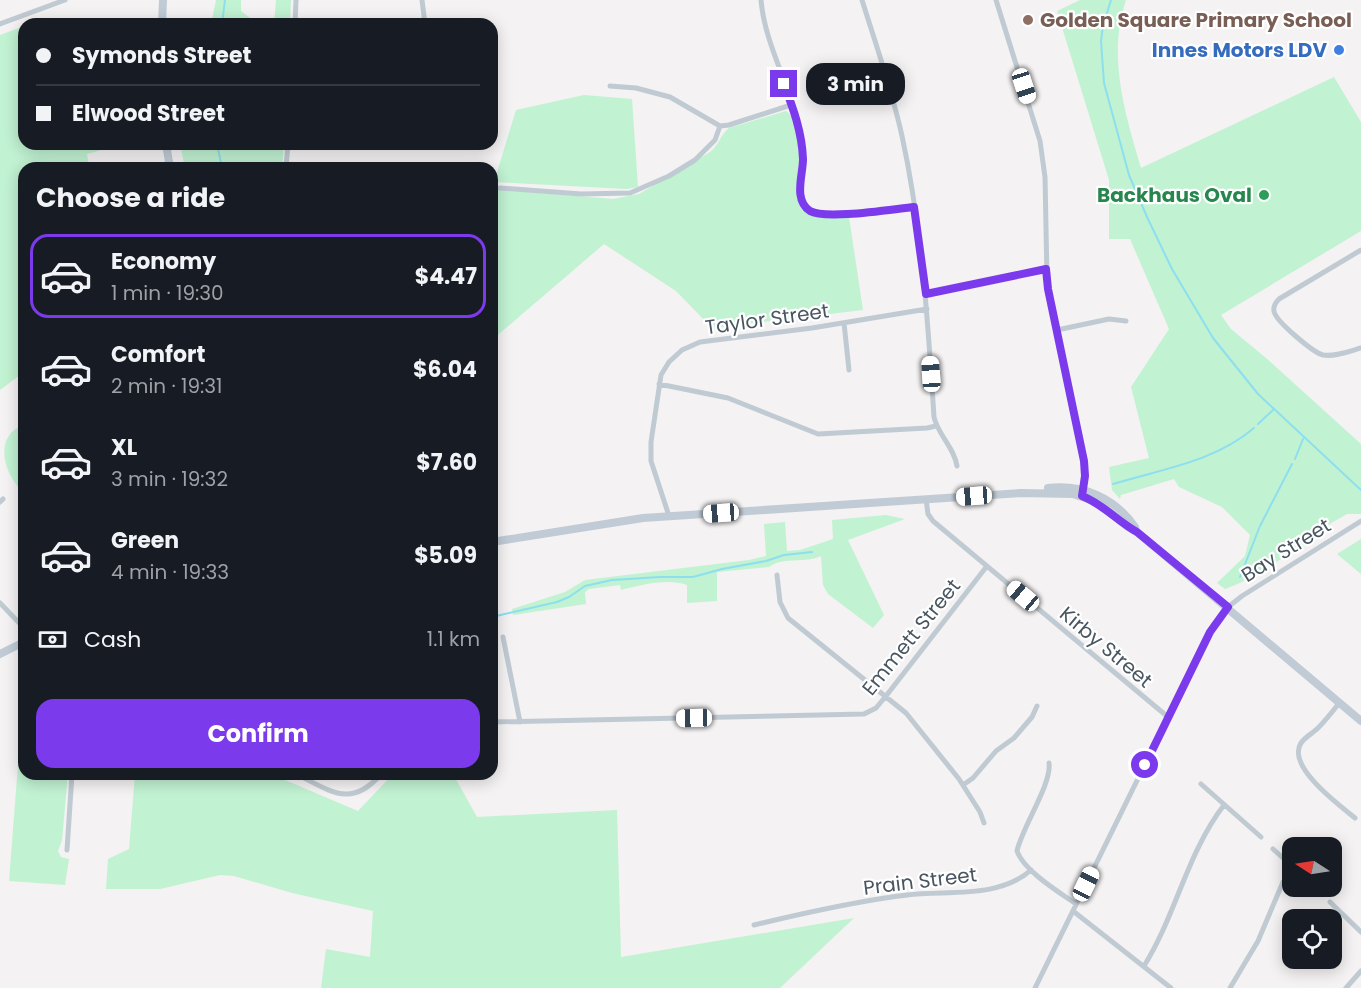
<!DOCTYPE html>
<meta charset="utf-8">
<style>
body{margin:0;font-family:Poppins,sans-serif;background:#20242c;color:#f1f3f6;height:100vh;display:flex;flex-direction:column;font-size:22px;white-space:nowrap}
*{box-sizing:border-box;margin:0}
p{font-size:20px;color:#9ea1a6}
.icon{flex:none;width:33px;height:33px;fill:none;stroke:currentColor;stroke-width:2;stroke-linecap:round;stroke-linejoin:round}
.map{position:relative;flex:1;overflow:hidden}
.side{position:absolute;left:18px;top:162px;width:480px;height:618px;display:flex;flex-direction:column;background:#171b24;border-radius:18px;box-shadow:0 3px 15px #0003}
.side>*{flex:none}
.hud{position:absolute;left:18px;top:18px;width:480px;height:132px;border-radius:18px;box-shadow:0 3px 15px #0003;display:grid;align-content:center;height:132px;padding:0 18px;background:#171b24}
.needle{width:39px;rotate:282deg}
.controls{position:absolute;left:1282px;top:837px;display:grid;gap:12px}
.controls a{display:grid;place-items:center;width:60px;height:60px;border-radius:12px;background:#171b24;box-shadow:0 3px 15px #0003;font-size:30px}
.end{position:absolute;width:27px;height:27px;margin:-14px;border:8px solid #7c3aed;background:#fff;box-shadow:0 0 0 3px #fff}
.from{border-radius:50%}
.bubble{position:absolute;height:42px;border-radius:18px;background:#171b24;box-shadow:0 3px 15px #0003;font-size:20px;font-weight:700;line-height:42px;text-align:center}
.car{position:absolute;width:18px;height:36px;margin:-18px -9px;border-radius:8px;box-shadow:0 0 4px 2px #0007;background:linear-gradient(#fff 24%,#345 0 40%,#fff 0 76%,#345 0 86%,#fff 0)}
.hud b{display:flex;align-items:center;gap:21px;height:57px;font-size:22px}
.hud b+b{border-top:2px solid #363941}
.hud i{width:15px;height:15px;background:#f1f3f6}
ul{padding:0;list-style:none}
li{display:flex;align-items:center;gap:18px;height:84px;margin:0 12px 9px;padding:0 6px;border:3px solid transparent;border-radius:18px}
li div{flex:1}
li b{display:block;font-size:22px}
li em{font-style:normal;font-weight:700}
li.on{border-color:#7c3aed}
li>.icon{width:54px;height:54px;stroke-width:1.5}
h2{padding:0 18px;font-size:27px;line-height:72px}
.pay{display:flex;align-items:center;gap:15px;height:66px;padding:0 18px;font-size:22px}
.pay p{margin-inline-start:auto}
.cta{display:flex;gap:12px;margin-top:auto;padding:12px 18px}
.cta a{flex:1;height:69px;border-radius:18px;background:#7c3aed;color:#fff;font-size:24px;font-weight:700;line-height:69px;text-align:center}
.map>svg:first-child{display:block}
</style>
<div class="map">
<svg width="1361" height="988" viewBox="0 0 1361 988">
<rect width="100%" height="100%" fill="#f4f2f2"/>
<path fill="#c1f2d2" d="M216 0H241V11L257 23 263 24H211Z
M276 0H291L290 24H274Z
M1080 0H1126C1107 56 1125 114 1141 168L1334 77 1361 122V231L1221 315 1231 329 1266 358 1361 444V514H1347L1312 534 1303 546 1240 583 1225 589 1217 583 1245 556 1250 535 1222 507 1179 487 1174 479 1121 495 1120 499 1112 490 1109 467 1149 458 1131 387 1169 329 1130 239H1109V180L1057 11Z
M24 26V144H107L108 148 87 154 89 166 24 168V372L0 390V35Z
M584 95 632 99 638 187 627 189 494 182 516 110Z
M786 111C793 116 793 124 796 132 810 183 766 220 849 217L863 310 712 328 676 291 604 244 492 340V189L613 199 639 194 710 152C719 145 720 135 729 128Z
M180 144H284L282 168H185Z
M24 426V494C11 480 0 461 6 441 11 432 14 428 24 426Z
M886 515 905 519 848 540 884 615 873 628 828 594 823 585 821 556C805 564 783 556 769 567L717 572V601L687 603V585C667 578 641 585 621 590L620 585 589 589 585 592 586 604 513 615 512 609 565 592 585 580 749 560 766 556 764 524 785 522 787 551 800 550 833 539 832 520Z
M1361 539V574L1337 554Z
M24 687V774H68L62 840 58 851 61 857 69 859 65 885 9 881Z
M135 774H271L358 811 393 774H453L477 817 617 810 621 957 854 918 780 988H321L326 949 370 957 373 911 292 893 234 876 220 875 160 889H106L108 859 129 849Z"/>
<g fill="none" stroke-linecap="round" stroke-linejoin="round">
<path stroke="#8ddff0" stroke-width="2" d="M1111 0 1103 26 1101 41 1104 83 1129 175 1147 217 1172 269 1213 338 1258 394 1361 490
M222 24 225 0
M217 144 222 168
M1258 424 1273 410
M1295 459 1303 439
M1113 484C1162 469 1214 462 1254 428
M1240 577 1260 526 1292 464
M492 617 557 602 569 597 585 586 612 580 660 577H693L722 569 766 561 784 555 812 552"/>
<path stroke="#c0cad2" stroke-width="5" d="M422 0 425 24
M761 0C765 47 793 90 801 136 802 145 803 155 803 164 802 179 794 201 810 210 826 220 893 209 914 207
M862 0C876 45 892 90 902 136 922 228 928 323 934 417 938 435 954 447 957 466
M996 0 1040 141 1045 177 1047 279 1084 461 1083 492
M0 24 65 0
M295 24 296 0
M610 86 636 88 670 97 720 126 729 125 791 105
M286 168 288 144
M500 188 581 194 630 193 669 176 695 160 715 140 720 126
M1361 250 1279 299C1275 303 1273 306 1274 311 1275 321 1314 353 1323 355 1335 357 1350 351 1361 348
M926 294 1046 269
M844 323 849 370
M1057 330 1109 319 1126 321
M659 384 728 398 818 434 927 428 936 426
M926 499 928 514 933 521 1168 717
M0 502 3 499
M669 516 651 461V442L661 375 669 362 682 350 700 342 812 328 927 309
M777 575 780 602 788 618 906 713 959 779 980 812 984 823
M492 587 495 604
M0 603 24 628
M503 637 520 722
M1340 702C1333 711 1326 720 1318 728 1313 733 1305 737 1301 743 1286 766 1339 805 1355 818
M492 722 864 714 876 708 886 696 987 566
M1049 763C1052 784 1022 827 1017 851 1024 871 1059 892 1076 904
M296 774C331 791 351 809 381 774
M1201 784 1261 837
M963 785 973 778 996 751 1014 738 1032 717 1037 706
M1273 849 1293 867
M67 850 72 774
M1315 886 1317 890
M1330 902 1361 932
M1073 911 1171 988
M754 925C804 913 856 901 907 895 947 890 999 899 1031 870
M1144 966C1176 915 1187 853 1224 805
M1035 988 1214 624 1228 607 1242 596 1361 521
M1230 988 1258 941 1283 882 1293 870
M1346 988 1361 971"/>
<path stroke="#c0cbd6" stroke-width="8" d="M162 24 163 0
M166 144 170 168
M1048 488C1083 484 1115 498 1135 527
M492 542 643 518 1021 493 1073 494 1088 499 1102 506 1128 527 1137 532 1361 721
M0 654 24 642"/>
</g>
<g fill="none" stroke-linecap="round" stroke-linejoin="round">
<path stroke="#7c3aed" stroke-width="8" d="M784 84C793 108 802 132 803 159 803 175 793 200 810 211 826 220 893 209 914 207L926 294 1046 269 1048 289 1084 461 1085 476 1082 496C1103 504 1117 521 1137 532L1228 607 1210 632 1145 765"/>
</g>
<circle fill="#8d6e63" stroke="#fff" stroke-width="2" cx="1028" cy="20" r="6"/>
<circle fill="#3f7fe0" stroke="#fff" stroke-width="2" cx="1339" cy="50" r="6"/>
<circle fill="#2e9e5b" stroke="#fff" stroke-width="2" cx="1264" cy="195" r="6"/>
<g text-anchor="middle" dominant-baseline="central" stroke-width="4.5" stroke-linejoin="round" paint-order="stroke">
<g font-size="20" font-weight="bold" fill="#785e54" stroke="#fff" text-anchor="start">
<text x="1040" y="20">Golden Square Primary School</text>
</g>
<g font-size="20" font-weight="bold" fill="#366cbe" stroke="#fff" text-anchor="end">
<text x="1327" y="50">Innes Motors LDV</text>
</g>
<g font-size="20" font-weight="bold" fill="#27864d" stroke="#fff" text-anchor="end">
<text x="1252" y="195">Backhaus Oval</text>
</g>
<g font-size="20" fill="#495661" stroke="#fff">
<text transform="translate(767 319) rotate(-8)">Taylor Street</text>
<text transform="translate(1286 550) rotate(-32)">Bay Street</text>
<text transform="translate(911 637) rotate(-51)">Emmett Street</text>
<text transform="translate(1106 647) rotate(40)">Kirby Street</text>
<text transform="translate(920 881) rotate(-7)">Prain Street</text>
</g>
</g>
</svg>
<div class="controls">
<a><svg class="needle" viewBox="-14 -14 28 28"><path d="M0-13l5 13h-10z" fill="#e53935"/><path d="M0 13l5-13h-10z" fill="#9ea1a6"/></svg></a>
<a><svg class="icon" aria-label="locate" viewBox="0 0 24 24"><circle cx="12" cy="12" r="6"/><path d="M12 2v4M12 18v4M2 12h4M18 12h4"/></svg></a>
</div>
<i class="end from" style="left:1145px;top:765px"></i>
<i class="end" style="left:784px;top:84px"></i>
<div class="bubble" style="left:806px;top:63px;width:99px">3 min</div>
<i class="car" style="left:1024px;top:86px;rotate:162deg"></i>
<i class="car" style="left:931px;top:374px;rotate:356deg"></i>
<i class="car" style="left:974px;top:496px;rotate:266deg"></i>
<i class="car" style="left:721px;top:513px;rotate:266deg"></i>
<i class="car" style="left:1023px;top:596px;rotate:310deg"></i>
<i class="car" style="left:694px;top:718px;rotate:269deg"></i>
<i class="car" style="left:1086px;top:884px;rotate:26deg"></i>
<div class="hud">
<b><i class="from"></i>Symonds Street</b>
<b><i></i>Elwood Street</b>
</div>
<section class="side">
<h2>Choose a ride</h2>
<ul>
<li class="on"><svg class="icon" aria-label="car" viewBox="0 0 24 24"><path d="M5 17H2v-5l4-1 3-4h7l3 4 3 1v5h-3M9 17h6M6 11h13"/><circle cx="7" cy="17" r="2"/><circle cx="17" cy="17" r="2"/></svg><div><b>Economy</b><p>1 min · 19:30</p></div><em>$4.47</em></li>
<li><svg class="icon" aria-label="car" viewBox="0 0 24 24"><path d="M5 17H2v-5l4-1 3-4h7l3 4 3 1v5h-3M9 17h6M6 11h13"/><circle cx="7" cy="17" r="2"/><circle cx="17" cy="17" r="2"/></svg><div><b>Comfort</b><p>2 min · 19:31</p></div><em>$6.04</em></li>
<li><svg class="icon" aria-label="car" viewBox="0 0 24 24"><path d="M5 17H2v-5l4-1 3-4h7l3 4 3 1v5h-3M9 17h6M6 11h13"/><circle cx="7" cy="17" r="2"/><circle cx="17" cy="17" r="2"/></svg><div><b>XL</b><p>3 min · 19:32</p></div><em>$7.60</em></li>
<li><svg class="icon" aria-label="car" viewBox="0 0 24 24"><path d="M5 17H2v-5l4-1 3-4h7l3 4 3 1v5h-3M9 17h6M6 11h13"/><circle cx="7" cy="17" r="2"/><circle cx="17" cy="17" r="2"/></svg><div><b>Green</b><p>4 min · 19:33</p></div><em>$5.09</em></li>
</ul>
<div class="pay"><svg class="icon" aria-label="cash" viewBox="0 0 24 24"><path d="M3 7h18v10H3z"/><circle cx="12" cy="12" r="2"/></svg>Cash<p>1.1 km</p></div>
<div class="cta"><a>Confirm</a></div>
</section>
</div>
